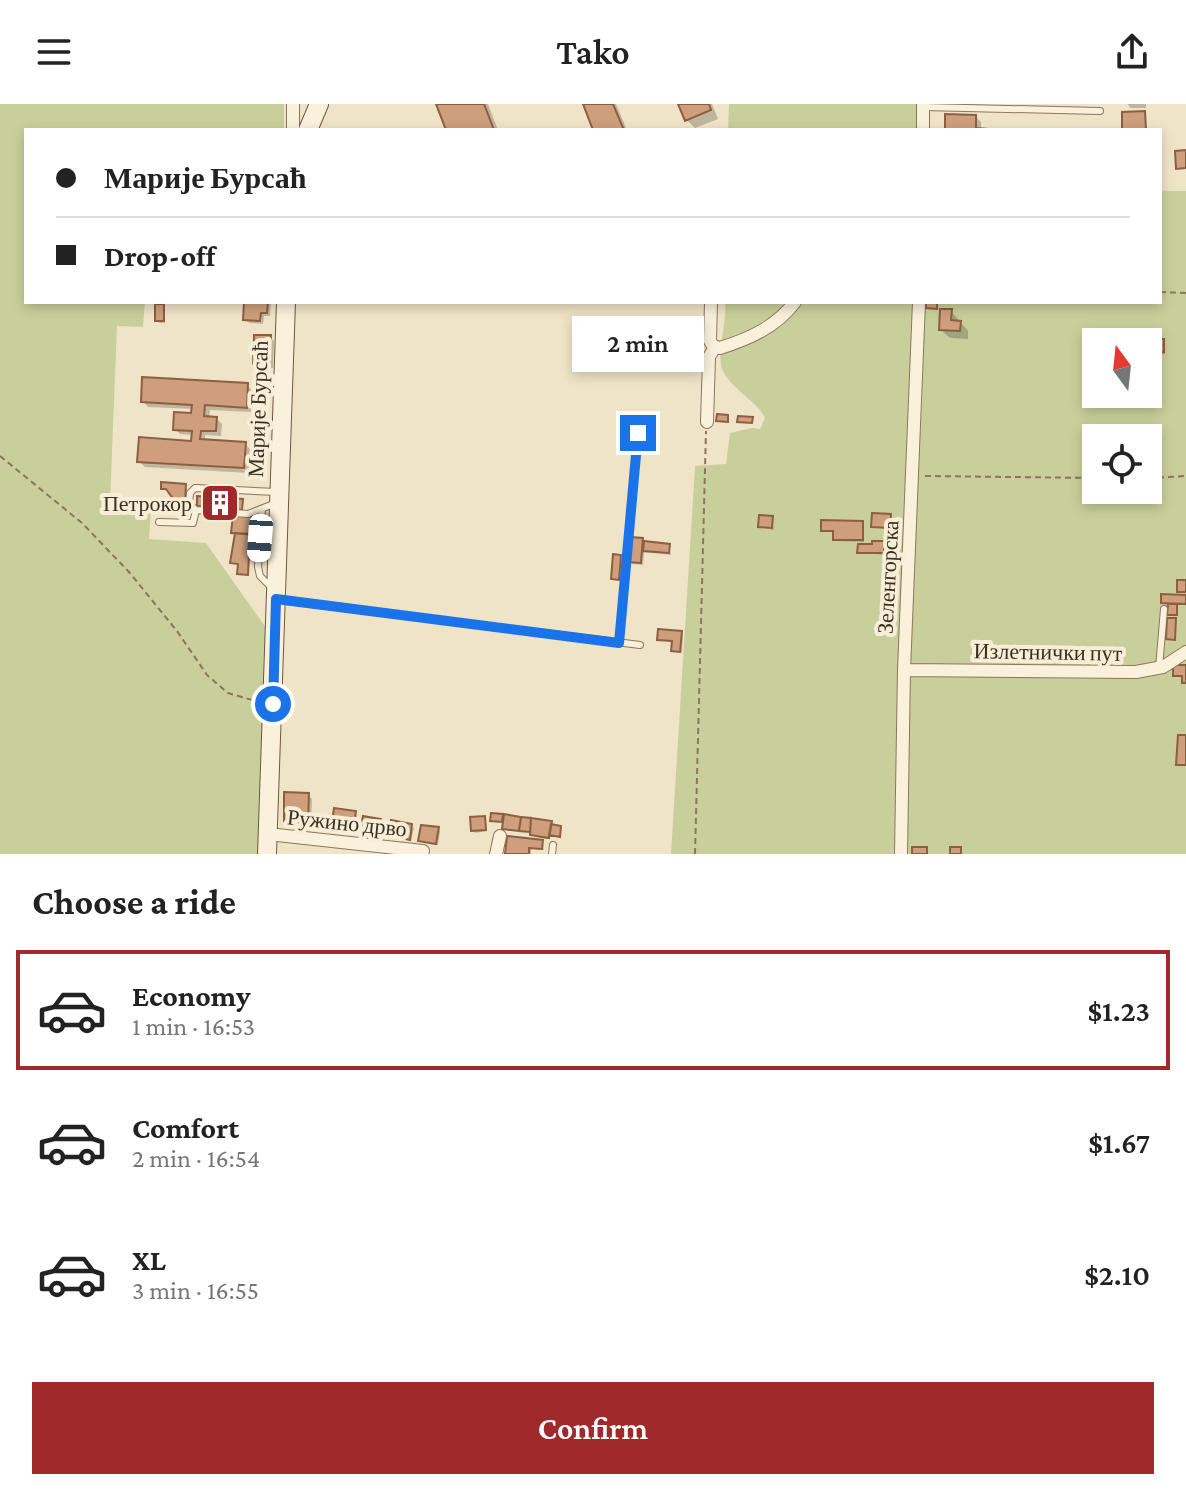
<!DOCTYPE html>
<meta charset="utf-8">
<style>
body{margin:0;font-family:"Crimson Pro",serif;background:#f6f6f6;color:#222;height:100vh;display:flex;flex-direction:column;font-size:30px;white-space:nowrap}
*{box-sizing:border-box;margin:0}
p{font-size:26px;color:#767676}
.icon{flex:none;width:44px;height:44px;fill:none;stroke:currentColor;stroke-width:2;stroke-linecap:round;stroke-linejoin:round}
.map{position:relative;height:750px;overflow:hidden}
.side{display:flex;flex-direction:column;background:#fff;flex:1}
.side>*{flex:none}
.guide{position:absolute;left:24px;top:24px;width:1138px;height:176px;border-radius:0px;box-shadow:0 4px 12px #0003;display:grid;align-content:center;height:176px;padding:0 32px;background:#fff}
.needle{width:52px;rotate:345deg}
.buttons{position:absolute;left:1082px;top:224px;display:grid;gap:16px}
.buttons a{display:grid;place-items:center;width:80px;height:80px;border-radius:0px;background:#fff;box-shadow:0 4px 12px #0003;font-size:40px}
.end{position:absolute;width:36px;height:36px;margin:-18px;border:10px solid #1a73e8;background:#fff;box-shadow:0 0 0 4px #fff}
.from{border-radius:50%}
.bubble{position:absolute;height:56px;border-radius:0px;background:#fff;box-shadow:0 4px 12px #0003;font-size:26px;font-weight:600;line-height:56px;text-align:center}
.car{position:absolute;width:24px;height:48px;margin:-24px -12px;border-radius:10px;box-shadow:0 0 6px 2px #0007;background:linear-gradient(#fff 24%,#345 0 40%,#fff 0 76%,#345 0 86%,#fff 0)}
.guide b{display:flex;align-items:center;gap:28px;height:76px;font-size:30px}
.guide b+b{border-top:2px solid #e0e0e0}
.guide i{width:20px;height:20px;background:#222}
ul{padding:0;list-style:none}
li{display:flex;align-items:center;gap:24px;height:120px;margin:0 16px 12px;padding:0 16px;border:4px solid transparent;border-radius:0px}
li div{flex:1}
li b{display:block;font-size:30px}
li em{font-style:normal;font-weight:600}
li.current{border-color:#9e2a2b}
li>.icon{width:72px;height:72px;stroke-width:1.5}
h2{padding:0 32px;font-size:36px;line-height:96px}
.cta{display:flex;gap:16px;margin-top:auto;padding:16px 32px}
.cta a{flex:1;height:92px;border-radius:0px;background:#9e2a2b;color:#fff;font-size:32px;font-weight:600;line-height:92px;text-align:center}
header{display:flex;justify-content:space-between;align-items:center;height:104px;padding:0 32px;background:#fff;font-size:36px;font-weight:600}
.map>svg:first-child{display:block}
</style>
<header><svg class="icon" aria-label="menu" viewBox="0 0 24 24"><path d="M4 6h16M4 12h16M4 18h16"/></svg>Tako<svg class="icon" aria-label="share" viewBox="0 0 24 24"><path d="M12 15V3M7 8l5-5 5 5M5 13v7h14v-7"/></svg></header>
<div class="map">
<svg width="1186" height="750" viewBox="0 0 1186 750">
<rect width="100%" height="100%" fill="#f0e4c8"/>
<path fill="#c9cf9b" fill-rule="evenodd" d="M0 0H284V26H26V198H145L143 223 117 222 110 399 151 403 149 435 206 439 269 528 267 750H0Z
M729 0H917V26H728Z
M1160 87H1186V750H671L695 362 726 360 730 329 752 324 760 325 765 314C756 295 726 283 721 261 718 244 727 217 725 198H1160ZM1096 238H1148V290H1096ZM1096 334H1148V386H1096Z"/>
<path fill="#0003" d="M438 0H488L498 26H448Z
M585 0H616L627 26H596Z
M680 0H712L718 15 695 24 687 16Z
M1128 0H1146V4H1130Z
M976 13 981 18V26L947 24Z
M246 198H271L270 212H264L263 220 249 219 245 215Z
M164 202 165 219H159L157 216Z
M951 207 968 227V235L950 234 941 226Z
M270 233 274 237 273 264 258 263 255 259Z
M1163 237 1165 250H1148V238H1134Z
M247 281 252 287 251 308 210 306 209 314H216L222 320 221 332 205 331V338L245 340 250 345 249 369 145 363 140 358 193 339 194 331 180 330 175 325 193 311 194 305 148 303 143 297Z
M890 412 892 425 873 422Z
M772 414 774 426 760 423Z
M862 419 864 438 837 437 835 429 823 426Z
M643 436 646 440 669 441 671 451 644 448 643 461 633 460 630 458Z
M883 439 885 451 859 448Z
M620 453 623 455 620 477 615 476 613 474Z
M681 529 683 531 682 549 673 546 674 539 659 535Z
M308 691 312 695 311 721H290L286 717Z
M355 709 357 712 354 729 334 724Z
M502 712 505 715V713L551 719 553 723 561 725 560 732 548 727 547 735 534 733 533 729 506 726 505 718 492 716Z
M484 714 487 727 475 729 473 726Z
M411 722 414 724 411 737 391 730Z
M438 725 440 727 438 741 420 737Z
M542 738 544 746 531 745V750H507Z"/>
<path fill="#cf9f7d" stroke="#8d5f41" stroke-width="2" d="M436 0H484L494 26H446Z
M583 0H613L624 26H593Z
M678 0H709L711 6 685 17Z
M1145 7 1146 26H1122V8Z
M945 10 976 11V24L1002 26 945 25Z
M1186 46V64L1176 65 1175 47Z
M244 198H268L267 209H261L260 217 243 216Z
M926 198H937V205L926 204Z
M155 200H164V217H155Z
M940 205H952L951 216 961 217 960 227 939 226Z
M254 231H271L270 261 253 260Z
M1132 235H1164V248H1148V238H1132Z
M142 273 248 279 247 304 205 301 204 312 217 313 216 327H201L200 335 246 338 244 364 137 358 139 333 191 337 192 327 173 326 174 308 191 309 192 301 141 298Z
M717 310 728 311V318L716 317Z
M738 312 753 313 752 319 737 318Z
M161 378 186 380 185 399H176L166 385H161Z
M197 392 243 395 242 406 197 402Z
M872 409 891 410 890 424 871 423Z
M233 411 258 413 257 431 231 429Z
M759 411 773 412 772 424 758 423Z
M821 416 863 417V436H833V427H821Z
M235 429 250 430 248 471 237 470 238 460 230 459Z
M631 433 643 434 641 459 628 458Z
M644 437 670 440 669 449 643 447Z
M872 437H884V449H857L858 440H872Z
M613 450 621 451 619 476 611 475Z
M1177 476H1186V488H1177Z
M1161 490 1186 491V500L1161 499Z
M1168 500H1177V511H1167Z
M1167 514H1176L1175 536 1166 535Z
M658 525 682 527 680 548 671 547 672 537 657 536Z
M1173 561H1186V579H1182V572H1173Z
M1178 631H1186V661H1176Z
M284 688 309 689 308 718H284Z
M334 704 356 707 353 727 331 725Z
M491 709 503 710 502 718 490 717Z
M504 710 521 713 519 727 502 725Z
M363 712 381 715 379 732 360 729Z
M485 712 486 726 471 727 470 713Z
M521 713 531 714 530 728 519 727Z
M531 714 552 717 549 734 530 731Z
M391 716 412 720 410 736 388 731Z
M551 720 561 722 560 733 549 731Z
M421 721 439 723 436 740 418 737Z
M507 732 543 736 542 745 529 744V750H505Z
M912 743H927V750H912Z
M950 743H961V750H950Z"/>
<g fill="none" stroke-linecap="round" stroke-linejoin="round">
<defs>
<path id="lane" d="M923 3 1100 7
M276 388 195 384 190 389 189 400 196 406 248 410 276 399
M262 405 258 463 260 472 272 484
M159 418 193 419 196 406
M279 496 640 541
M619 539 638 329
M1159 564 1164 505
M552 750 553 741"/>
<path id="street" d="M293 26V0
M923 26V0
M711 198 710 237 713 242 720 244C749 235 776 223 795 198
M707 318 709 253 715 243
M904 566 1136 568 1163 563 1186 548
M268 730 423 747
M496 750 500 732
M901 750 904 566 919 198"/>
<path id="secondary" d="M308 26 319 0
M267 750 286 198"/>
</defs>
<use href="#lane" stroke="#8d765c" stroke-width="8"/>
<use href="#street" stroke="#8d765c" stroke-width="14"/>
<use href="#secondary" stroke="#6f573f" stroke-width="20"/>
<path stroke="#8d765c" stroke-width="2" stroke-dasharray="6 4" stroke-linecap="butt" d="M1160 188 1186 189
M0 352 82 419 129 468 177 527 207 571 228 589 259 598
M925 372 1096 374
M1148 374 1186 372
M695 750 706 327"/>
<use href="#lane" stroke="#faf1dc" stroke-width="6"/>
<use href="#street" stroke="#faf1dc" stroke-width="12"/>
<use href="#secondary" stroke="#faf1dc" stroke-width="18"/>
</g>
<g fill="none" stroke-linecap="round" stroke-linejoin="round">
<path stroke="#1a73e8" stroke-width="10" d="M273 600 276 495 619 539 638 329"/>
</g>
<defs>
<symbol id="building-square" viewBox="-11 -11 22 22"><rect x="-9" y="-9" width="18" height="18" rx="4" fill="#9e2a2b" stroke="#f7eed8"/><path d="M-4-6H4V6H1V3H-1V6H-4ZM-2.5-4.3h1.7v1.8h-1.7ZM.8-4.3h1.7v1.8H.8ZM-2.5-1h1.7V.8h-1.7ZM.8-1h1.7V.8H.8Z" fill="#fff"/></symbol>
</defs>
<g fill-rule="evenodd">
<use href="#building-square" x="198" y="377" width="44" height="44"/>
</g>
<g text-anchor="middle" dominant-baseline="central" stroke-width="8" stroke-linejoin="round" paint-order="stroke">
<g font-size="22" fill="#3d2e20" stroke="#f7eed8">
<text transform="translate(258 305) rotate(-88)">Марије Бурсаћ</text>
<text transform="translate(888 473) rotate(-87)">Зеленгорска</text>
<text transform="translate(1048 548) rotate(1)">Излетнички пут</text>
<text transform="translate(347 719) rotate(6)">Ружино дрво</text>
</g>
<g font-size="22" fill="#3d2e20" stroke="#f7eed8" text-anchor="end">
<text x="192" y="399">Петрокор</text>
</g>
</g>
</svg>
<div class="buttons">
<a><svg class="needle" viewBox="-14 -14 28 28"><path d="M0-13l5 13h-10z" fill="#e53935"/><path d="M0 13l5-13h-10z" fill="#767676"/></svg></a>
<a><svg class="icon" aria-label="locate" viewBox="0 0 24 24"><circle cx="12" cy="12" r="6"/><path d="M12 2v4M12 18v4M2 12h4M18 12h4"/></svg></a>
</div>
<i class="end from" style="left:273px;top:600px"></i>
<i class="end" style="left:638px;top:329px"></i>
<div class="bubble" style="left:572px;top:212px;width:132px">2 min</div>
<i class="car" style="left:260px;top:434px;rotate:184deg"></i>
<div class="guide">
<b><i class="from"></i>Марије Бурсаћ</b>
<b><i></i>Drop-off</b>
</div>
</div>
<section class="side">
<h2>Choose a ride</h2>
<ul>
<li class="current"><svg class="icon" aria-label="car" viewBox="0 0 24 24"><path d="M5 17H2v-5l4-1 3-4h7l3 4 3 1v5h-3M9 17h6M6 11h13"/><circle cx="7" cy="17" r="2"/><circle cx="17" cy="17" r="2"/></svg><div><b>Economy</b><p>1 min · 16:53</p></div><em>$1.23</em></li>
<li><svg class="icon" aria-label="car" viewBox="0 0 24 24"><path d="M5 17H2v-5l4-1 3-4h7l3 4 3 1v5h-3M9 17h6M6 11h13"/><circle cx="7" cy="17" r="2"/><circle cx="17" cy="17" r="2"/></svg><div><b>Comfort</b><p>2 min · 16:54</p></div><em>$1.67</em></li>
<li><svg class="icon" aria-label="car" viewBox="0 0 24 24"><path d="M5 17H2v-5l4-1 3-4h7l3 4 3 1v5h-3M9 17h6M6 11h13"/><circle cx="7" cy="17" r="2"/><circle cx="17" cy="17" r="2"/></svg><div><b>XL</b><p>3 min · 16:55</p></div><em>$2.10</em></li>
</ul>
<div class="cta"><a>Confirm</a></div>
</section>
